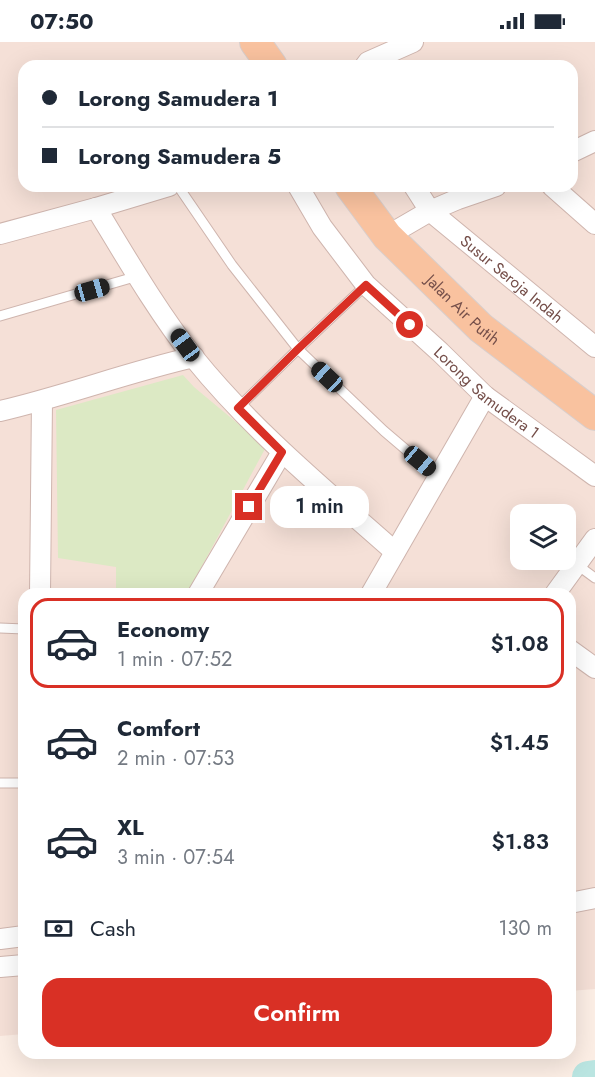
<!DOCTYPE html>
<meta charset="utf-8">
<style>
body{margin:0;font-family:Jost,sans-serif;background:#f6f6f7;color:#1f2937;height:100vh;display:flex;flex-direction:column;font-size:22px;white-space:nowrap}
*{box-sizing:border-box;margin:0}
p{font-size:20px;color:#747a83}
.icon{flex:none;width:33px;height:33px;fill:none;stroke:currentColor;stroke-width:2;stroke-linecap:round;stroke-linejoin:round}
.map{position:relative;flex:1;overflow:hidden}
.drawer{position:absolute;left:18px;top:546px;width:558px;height:471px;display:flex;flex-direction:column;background:#fff;border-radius:18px;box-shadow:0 6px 24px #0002}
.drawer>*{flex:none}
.top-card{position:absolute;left:18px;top:18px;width:560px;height:132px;border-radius:18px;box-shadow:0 6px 24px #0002;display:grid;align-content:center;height:132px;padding:0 24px;background:#fff}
.fabs{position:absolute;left:510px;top:462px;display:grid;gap:12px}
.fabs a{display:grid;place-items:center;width:66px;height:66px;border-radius:12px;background:#fff;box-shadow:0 6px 24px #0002;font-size:30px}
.end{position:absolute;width:27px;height:27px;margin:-14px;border:8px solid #d93025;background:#fff;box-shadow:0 0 0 3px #fff}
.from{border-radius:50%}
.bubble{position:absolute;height:42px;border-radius:18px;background:#fff;box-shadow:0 6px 24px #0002;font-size:20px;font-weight:600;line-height:42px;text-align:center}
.car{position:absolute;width:18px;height:36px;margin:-18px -9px;border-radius:8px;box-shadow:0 0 4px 2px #0007;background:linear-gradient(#222 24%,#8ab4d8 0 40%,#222 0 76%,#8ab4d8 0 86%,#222 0)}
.top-card b{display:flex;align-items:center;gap:21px;height:57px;font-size:22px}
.top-card b+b{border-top:2px solid #e0e1e3}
.top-card i{width:15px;height:15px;background:#1f2937}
ul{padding:10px 0 0;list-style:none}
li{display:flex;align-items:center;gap:18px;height:90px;margin:0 12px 9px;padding:0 12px;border:3px solid transparent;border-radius:18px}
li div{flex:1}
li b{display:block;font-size:22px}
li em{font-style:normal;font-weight:600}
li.selected{border-color:#d93025}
li>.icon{width:54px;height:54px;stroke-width:1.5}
.pay{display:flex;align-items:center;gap:15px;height:66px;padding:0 24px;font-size:22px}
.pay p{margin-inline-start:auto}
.cta{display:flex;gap:12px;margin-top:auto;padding:12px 24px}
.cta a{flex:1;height:69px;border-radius:18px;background:#d93025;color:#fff;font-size:24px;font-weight:600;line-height:69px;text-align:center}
.status{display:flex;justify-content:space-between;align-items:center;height:42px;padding:0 30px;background:#fff;direction:ltr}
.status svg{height:16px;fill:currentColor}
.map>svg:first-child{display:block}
</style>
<div class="status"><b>07:50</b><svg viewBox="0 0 49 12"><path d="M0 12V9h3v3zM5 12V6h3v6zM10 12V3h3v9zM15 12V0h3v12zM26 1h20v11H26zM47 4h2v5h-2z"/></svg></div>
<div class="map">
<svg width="595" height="1035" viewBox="0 0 595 1035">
<rect width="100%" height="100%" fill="#fceee5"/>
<path fill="#f5e0d7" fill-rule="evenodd" d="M0 0H595V947L570 949V552H24V992L0 994ZM24 24H572V144H24ZM520 472H566V518H520Z"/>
<path fill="#dce9c4" d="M183 333 194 345 266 405 187 552H116V525L58 516 56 368Z"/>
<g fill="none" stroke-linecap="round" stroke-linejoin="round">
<path stroke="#bae5e1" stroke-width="32" d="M588 1035 595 1034"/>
<defs>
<path id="lane" d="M178 144 232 223 298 307 384 389 438 435
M0 274 138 234
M238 366 298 307 366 243
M576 522 595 536
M0 586 24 587
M0 741H24"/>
<g id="street">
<path d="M365 24 368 20 413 0"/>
<path d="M572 110 595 99"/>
<path id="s1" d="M298 144 322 185 366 243 440 310 485 354 595 434"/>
<path id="s2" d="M414 144 430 169 595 305"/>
<path d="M552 144 595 182"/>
<path d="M96 166C127 217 157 269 194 316 253 389 325 448 395 510"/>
<path d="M0 192 96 166 169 144"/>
<path d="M387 194 430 169 458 157 496 144"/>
<path d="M0 369C65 354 128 330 194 315"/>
<path d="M40 552 42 359"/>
<path d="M198 552 282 410"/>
<path d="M371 552 485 354"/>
<path d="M555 552 595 497"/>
<path d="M570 608 595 626"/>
<path d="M570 861 595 856"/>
<path d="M0 897 24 894"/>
<path d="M0 925 24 923"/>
</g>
<g id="primary">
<path d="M255 0 272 24"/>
<path id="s3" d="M350 144 387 194 481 286 595 373"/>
</g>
</defs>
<use href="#lane" stroke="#cfb5ae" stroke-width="11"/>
<use href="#street" stroke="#cfb5ae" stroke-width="22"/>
<use href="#primary" stroke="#d8cecc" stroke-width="32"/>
<use href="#lane" stroke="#fff" stroke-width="9"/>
<use href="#street" stroke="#fff" stroke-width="20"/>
<use href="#primary" stroke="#f9c29f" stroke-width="30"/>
</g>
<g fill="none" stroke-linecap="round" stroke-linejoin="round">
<path stroke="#d93025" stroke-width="8" d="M249 465 282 410 238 366 298 307 366 243 410 283"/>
</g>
<g text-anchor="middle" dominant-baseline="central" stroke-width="6" stroke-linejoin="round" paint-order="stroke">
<g font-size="16" fill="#754f4a" stroke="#fff2eb">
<text stroke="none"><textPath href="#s2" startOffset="136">Susur Seroja Indah</textPath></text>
<text stroke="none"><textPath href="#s3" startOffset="168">Jalan Air Putih</textPath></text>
<text stroke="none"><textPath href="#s1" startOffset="282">Lorong Samudera 1</textPath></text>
</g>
</g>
</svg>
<div class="fabs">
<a><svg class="icon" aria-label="layers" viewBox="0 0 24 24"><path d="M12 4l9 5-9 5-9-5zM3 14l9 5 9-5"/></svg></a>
</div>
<i class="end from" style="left:410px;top:283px"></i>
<i class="end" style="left:249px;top:465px"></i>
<div class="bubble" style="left:270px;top:444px;width:99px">1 min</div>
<i class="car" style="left:92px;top:248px;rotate:74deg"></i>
<i class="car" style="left:185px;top:303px;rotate:324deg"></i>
<i class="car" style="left:327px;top:335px;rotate:313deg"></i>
<i class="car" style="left:420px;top:419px;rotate:130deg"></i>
<div class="top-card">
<b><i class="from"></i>Lorong Samudera 1</b>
<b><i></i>Lorong Samudera 5</b>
</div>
<section class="drawer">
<ul>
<li class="selected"><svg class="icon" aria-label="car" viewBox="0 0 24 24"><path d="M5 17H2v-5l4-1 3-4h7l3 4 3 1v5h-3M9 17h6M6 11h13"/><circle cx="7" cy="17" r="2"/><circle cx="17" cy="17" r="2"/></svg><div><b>Economy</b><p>1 min · 07:52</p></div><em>$1.08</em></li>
<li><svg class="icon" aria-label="car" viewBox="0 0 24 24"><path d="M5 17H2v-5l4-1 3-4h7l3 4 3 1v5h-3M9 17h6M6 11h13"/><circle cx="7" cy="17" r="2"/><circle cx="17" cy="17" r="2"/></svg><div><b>Comfort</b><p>2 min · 07:53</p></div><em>$1.45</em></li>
<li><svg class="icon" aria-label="car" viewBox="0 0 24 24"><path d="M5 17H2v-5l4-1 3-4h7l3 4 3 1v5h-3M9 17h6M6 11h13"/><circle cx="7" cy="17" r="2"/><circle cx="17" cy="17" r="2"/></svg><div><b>XL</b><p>3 min · 07:54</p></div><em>$1.83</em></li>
</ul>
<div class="pay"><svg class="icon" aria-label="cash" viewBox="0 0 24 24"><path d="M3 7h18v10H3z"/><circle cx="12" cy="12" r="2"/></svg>Cash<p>130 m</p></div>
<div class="cta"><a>Confirm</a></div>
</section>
</div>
